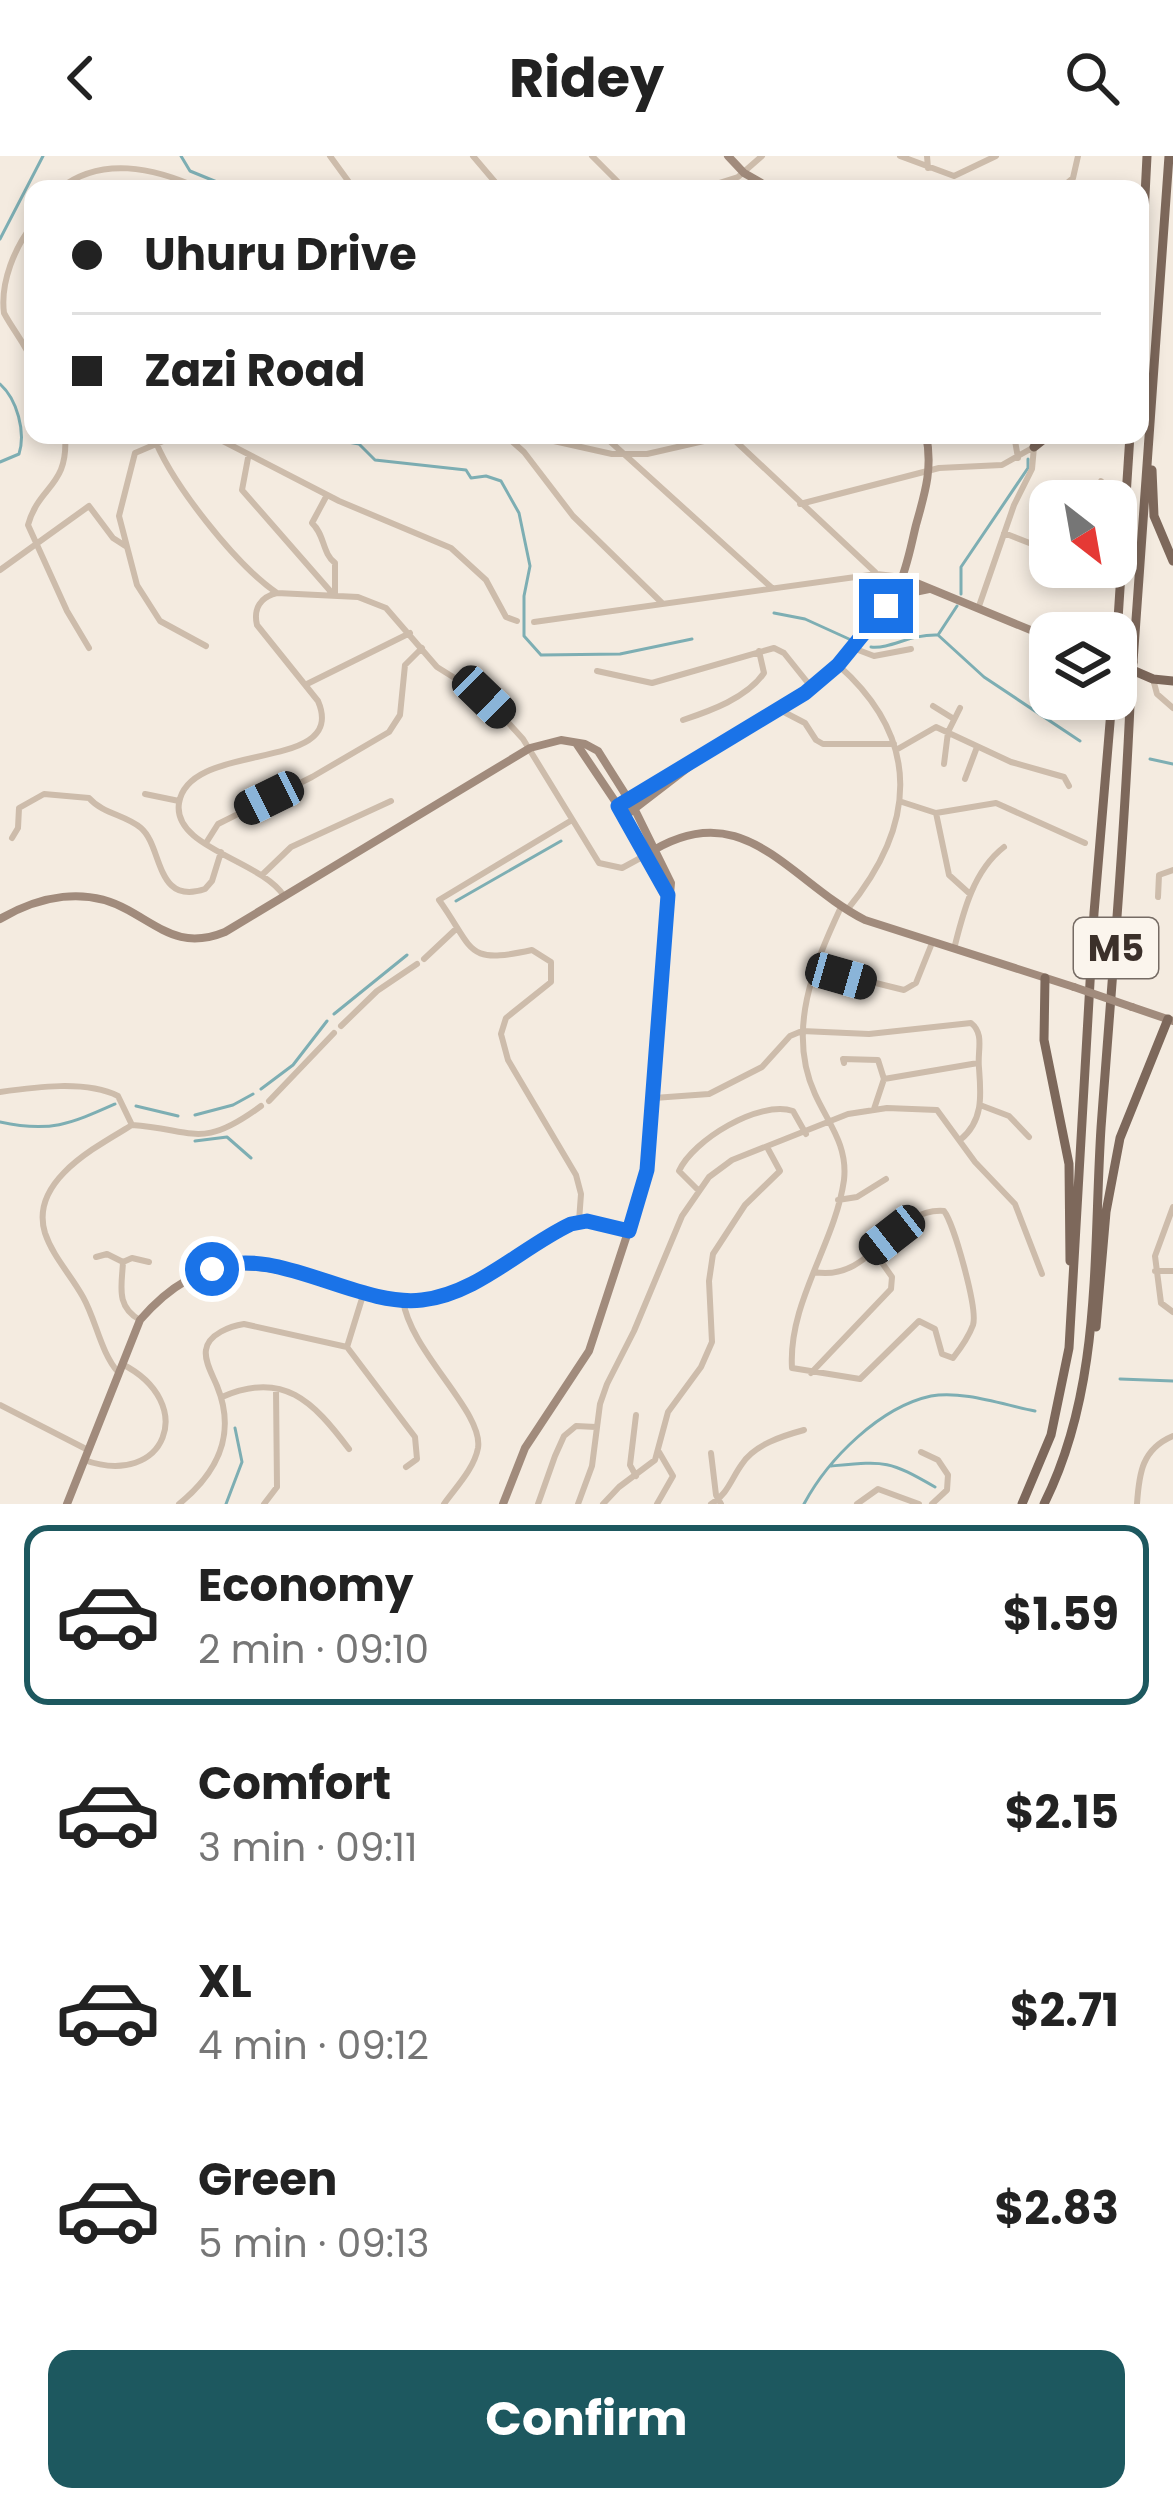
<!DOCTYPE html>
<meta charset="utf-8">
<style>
body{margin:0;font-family:Poppins,sans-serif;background:#f6f6f6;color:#222;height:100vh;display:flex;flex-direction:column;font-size:45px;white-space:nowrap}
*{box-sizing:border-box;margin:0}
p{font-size:39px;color:#767676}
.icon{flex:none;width:66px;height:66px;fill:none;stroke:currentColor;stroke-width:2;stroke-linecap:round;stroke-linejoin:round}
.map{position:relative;height:1348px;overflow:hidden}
.sheet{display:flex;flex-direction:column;background:#fff;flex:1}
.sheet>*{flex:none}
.guide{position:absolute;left:24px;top:24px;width:1125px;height:264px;border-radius:24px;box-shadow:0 6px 18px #0003;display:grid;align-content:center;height:264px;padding:0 48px;background:#fff}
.needle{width:78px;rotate:149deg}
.tools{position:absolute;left:1029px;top:324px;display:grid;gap:24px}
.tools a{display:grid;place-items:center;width:108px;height:108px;border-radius:24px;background:#fff;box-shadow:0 6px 18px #0003;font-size:60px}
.end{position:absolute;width:54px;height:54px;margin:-27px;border:15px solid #1a73e8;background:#fff;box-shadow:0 0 0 6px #fff}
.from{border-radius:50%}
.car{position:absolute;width:36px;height:72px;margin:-36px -18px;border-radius:15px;box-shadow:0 0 9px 3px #0007;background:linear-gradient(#222 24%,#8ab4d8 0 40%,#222 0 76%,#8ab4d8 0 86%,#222 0)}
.guide b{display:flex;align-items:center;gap:42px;height:114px;font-size:45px}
.guide b+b{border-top:3px solid #e0e0e0}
.guide i{width:30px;height:30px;background:#222}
ul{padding:21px 0 0;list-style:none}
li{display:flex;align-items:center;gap:36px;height:180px;margin:0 24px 18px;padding:0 24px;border:6px solid transparent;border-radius:24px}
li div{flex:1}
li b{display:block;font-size:45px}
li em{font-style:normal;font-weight:700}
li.on{border-color:#1d585f}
li>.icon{width:108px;height:108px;stroke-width:1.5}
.action{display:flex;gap:24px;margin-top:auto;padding:24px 48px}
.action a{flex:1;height:138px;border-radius:24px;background:#1d585f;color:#fff;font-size:48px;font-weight:700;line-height:138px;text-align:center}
header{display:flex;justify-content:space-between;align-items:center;height:156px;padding:0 48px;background:#fff;font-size:54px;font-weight:700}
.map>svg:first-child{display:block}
</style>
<header><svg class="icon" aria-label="back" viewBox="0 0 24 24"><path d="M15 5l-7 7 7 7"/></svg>Ridey<svg class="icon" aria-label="search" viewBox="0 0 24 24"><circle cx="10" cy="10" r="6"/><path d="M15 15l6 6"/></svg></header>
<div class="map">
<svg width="1173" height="1348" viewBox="0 0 1173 1348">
<rect width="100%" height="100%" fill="#f4ebe0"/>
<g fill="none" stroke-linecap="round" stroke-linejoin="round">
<path stroke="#7daeb3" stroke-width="3" d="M181 0 190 15 234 33
M0 83 43 0
M0 228C17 243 26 276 19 298L0 306
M309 279 359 288 375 304 466 314 471 322 486 320 501 325 519 357 530 410 524 440V480L541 499 620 498 692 483
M961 438V411L1028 312V303
M774 457 805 463 849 483
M938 479 957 450
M871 491C892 493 909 478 938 479L984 521 1080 585
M1150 603 1173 608
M456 745 561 685
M334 858 407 799
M261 933 293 909 327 865
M136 950 178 960
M195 959 233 949 253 938
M0 966C50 977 70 968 115 948
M195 985 227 981 251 1002
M1120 1223 1173 1225
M831 1310C886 1305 888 1304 935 1331
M226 1348 242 1306 235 1272
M804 1348C828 1303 880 1251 931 1240 962 1234 1004 1249 1035 1255"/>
<path stroke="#cdbcab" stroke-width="6" d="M330 0 354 33
M473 0 501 33
M592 0 625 33
M900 0 954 20 996 0
M927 0 928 12
M59 33C101 0 153 11 201 33
M700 33 738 21 762 0
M1060 33 1073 22 1078 0
M33 68C15 91 0 126 4 157 13 174 26 189 33 207
M65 279C69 331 39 329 28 369L67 455 89 492
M153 279C170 326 236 409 277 437
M505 279 524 296 573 360 662 447
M527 279 612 298H647L730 279
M603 279 772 432
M729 279 875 416
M1014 279 1018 302
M248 302 242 334 332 437
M327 339 312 367C325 379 322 397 335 407V439
M1095 345 1101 325
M800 348 939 312 1002 309 1034 291
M1004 377 1050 395
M1093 411 1099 413
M0 414 89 350 113 382 127 391
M978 453 1014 349 1032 313 1034 291
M534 466 877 418 902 421
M206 490 160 465 137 429 119 360 135 297 175 280 217 282 339 345 451 392 486 424 506 461 517 465
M853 492 874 500 911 493
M838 509C923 584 916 670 847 754
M597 515 652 527 774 492 784 497 812 532
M1153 523 1157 538 1173 552
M307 528 410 477
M933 550 954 563
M780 554 805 567 816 584 823 588H894
M683 564C710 555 747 542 764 517L759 495
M896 594 936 571 1011 606 1064 621 1069 630
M944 608 948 576 960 552
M965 623 977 591
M145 638 179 645
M902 646 936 657 996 647 1085 687
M936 657 949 719 970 738
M572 664 439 744C475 794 464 809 532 794L551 806V826L506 862 501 878 508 904 576 1019 581 1038 579 1065
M12 682 18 672 19 652 44 638 89 642C103 658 126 659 141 672 163 691 155 750 205 733L212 725 221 696
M206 687 218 668 312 621 389 576 400 559 405 509 422 492
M263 718 291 691 391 645
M284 740C261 704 172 692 179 647 189 583 349 618 318 545L257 469C253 452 261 441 277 437L358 441 386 452 437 511 485 541 523 583 599 707 622 712 646 699
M1158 741 1159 719 1173 714
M954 793C963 757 973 715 1004 691
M424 803 457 772
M815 812 904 834 916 827 932 787
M341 870 377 835 417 808
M844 907 843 903 878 904 884 923 874 953
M884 923 978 907
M0 936C35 931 86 924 118 940L132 969
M654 942 709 938 762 911 790 880 802 875 869 878 971 867C985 878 977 895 979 912 981 938 984 965 960 984
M269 945 334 877
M980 949 1009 960 1029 981
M699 1035 679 1015C693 984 759 944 793 955L806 978
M838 1044 857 1041 886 1023
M1173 1051 1155 1100 1161 1147 1173 1156
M96 1101 107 1098 123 1106
M123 1106C122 1129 115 1150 140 1164
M123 1106 132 1102 149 1106
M1155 1115H1173
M814 1116C873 1127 892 1051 944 1055 954 1068 978 1153 973 1169 969 1180 960 1193 953 1202L942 1198 935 1173 919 1165 860 1223 792 1212C788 1146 835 1088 844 1024 848 989 828 967 815 938 786 875 814 809 841 751
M364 1136 347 1191 415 1281 417 1303 406 1311
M403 1144C410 1196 484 1256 478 1292 474 1313 456 1331 444 1348
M118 1216C101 1197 96 1164 83 1141 71 1119 53 1101 45 1077 29 1025 96 991 132 969 194 973 200 995 261 950
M811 1217 891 1133 892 1121 873 1094
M222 1241C283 1214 313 1245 349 1293
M0 1249 88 1294
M921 1296 938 1304 948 1319 947 1334 932 1348
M711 1297 716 1339 721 1348
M84 1304C166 1333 199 1247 122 1208
M636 1320 630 1309 636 1259
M179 1348C217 1317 237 1279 217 1230 213 1220 204 1205 206 1194 208 1178 231 1170 244 1168L347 1191
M264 1348 277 1331 276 1233
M538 1348 555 1300 564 1280 576 1270 596 1271
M578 1348 592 1310 600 1248 607 1228 634 1175 682 1060 709 1021 732 1004 848 958 887 952 937 954 975 1006 1015 1048 1042 1118
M603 1348 619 1331 655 1304 668 1256 701 1211 712 1186 709 1125 713 1098 745 1049 780 1015 767 991
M657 1348 673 1320 659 1296
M711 1348C728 1338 731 1323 742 1308 754 1289 782 1280 804 1274
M857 1348 878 1333 919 1348
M1137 1348C1139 1317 1142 1293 1173 1280"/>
<path stroke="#a18b7c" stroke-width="8" d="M728 0 744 17 772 33
M902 421 1050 482
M888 449 905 438 929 433
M576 587 625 660 668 738
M618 649C716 583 840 544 898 431 907 413 911 389 916 369 925 337 933 312 926 279
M625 660 690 610
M646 699C743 635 788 725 865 764L1074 831
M0 763C39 740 86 730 128 754 164 774 183 793 225 776L530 592 561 584 585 588 598 595 634 652 671 727 645 1024 589 1195 525 1292 503 1348
M1132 851 1173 865
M67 1348 140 1164C211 1082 271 1112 360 1135 381 1140 402 1147 424 1144 478 1136 523 1092 571 1068L587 1065 629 1075"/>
<path stroke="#7d685b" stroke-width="9" d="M1140 139 1147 0
M1034 291 1049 279
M1152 314 1154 360 1173 405
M1116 494 1130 279
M1133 506 1169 0
M1116 507 1153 523 1173 525
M1045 822 1044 884 1069 1008 1070 1105
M1096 1171 1106 1056 1120 982 1168 863
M1022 1348 1051 1279 1069 1192 1094 757 1112 543
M1044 1348C1102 1232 1093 1099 1101 972 1112 823 1125 675 1131 526"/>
<path stroke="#a18b7c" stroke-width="8" d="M1074 831 1132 851"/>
<path stroke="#7d685b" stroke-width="9" d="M1131 526 1133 506"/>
</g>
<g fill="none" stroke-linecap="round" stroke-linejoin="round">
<path stroke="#1a73e8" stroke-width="15" d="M212 1113C274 1087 358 1152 422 1144 477 1138 522 1091 571 1068L587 1065 629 1075 647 1014 668 739 618 650 805 537 838 509 886 450"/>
</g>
<g text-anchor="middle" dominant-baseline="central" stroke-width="9" stroke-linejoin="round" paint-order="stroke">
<rect fill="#fbf5ed" stroke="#756b64" stroke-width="3" x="1074" y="762" width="84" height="60" rx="9"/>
<g font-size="36" font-weight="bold" fill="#3b302a">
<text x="1116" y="792">M5</text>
</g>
</g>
</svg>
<div class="tools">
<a><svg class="needle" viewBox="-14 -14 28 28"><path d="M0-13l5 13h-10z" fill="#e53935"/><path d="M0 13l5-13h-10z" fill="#767676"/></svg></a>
<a><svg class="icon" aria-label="layers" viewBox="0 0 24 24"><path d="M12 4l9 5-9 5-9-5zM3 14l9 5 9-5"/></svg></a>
</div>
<i class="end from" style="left:212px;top:1113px"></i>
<i class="end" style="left:886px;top:450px"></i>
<i class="car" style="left:484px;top:541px;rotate:134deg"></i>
<i class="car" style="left:269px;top:642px;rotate:244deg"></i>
<i class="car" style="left:841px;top:820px;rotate:106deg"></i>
<i class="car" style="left:892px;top:1079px;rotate:232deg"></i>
<div class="guide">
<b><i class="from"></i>Uhuru Drive</b>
<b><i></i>Zazi Road</b>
</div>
</div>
<section class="sheet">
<ul>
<li class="on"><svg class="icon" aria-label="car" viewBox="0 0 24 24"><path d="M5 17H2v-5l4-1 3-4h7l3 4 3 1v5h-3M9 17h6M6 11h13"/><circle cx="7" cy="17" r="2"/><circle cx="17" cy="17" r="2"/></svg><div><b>Economy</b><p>2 min · 09:10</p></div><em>$1.59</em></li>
<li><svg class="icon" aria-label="car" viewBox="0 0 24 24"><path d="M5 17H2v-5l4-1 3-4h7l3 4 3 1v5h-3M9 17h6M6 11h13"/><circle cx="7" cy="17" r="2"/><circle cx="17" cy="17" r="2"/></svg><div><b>Comfort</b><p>3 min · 09:11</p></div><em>$2.15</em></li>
<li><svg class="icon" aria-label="car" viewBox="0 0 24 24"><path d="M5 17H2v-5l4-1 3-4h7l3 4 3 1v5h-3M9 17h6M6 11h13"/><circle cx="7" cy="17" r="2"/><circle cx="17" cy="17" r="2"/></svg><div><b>XL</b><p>4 min · 09:12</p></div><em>$2.71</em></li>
<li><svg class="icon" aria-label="car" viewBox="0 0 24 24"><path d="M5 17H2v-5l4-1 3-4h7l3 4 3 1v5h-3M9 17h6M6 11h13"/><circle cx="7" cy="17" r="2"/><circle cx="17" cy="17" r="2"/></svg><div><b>Green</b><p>5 min · 09:13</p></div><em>$2.83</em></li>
</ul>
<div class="action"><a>Confirm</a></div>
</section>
